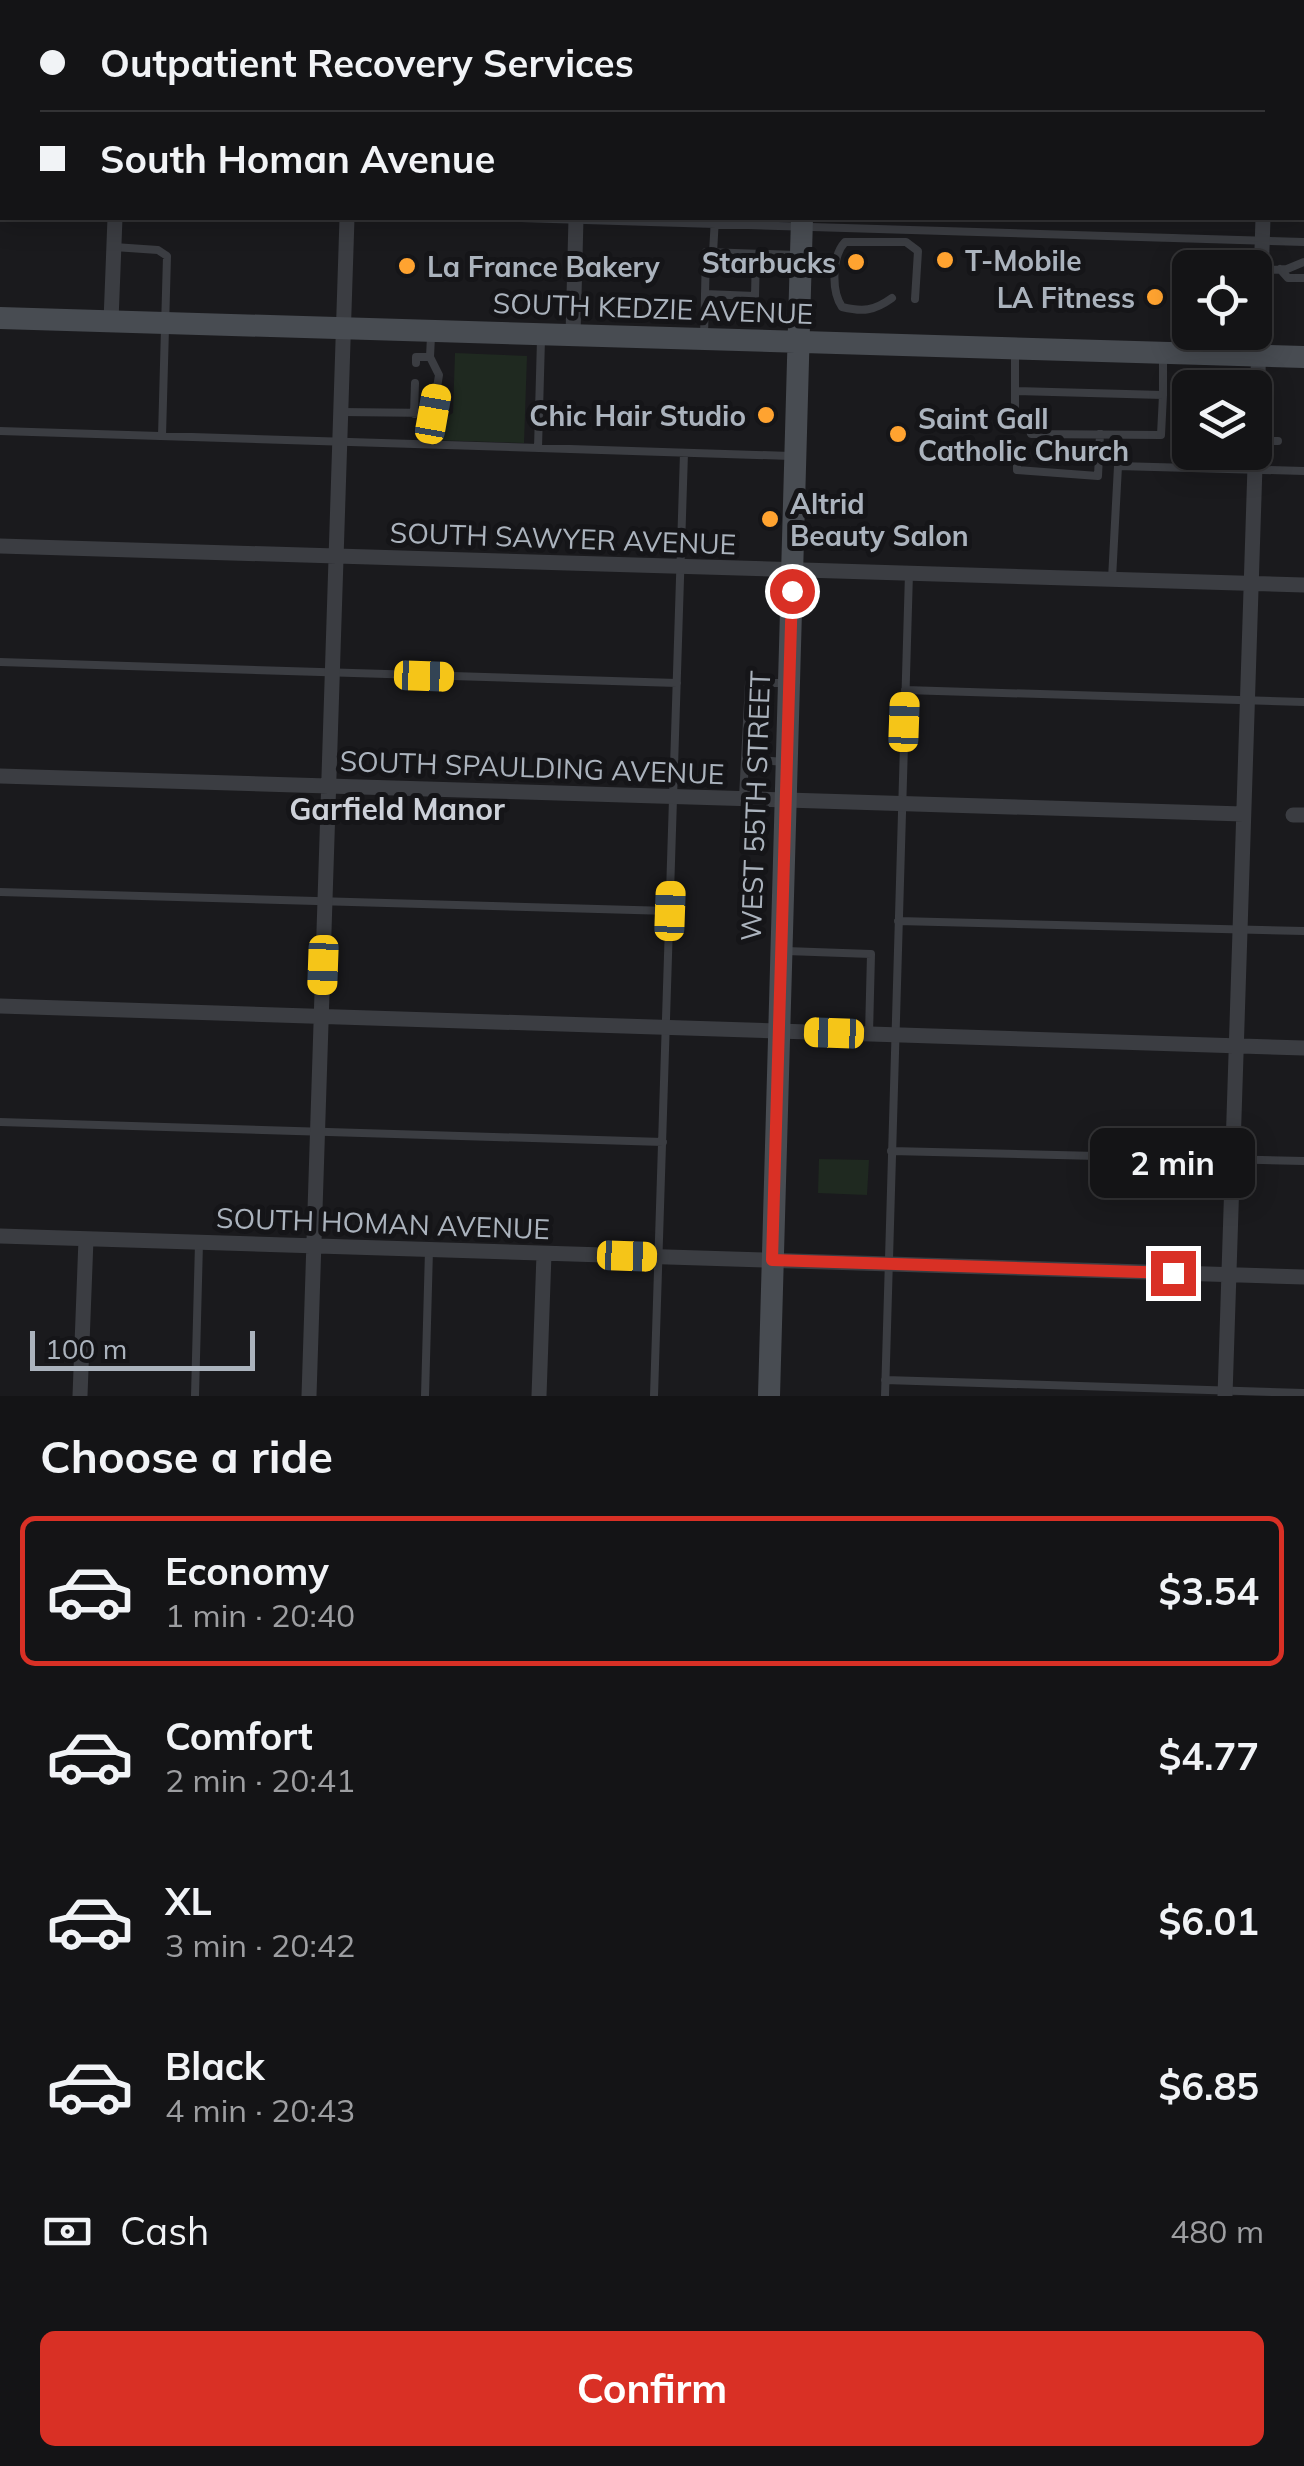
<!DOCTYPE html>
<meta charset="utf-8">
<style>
body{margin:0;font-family:Mulish,sans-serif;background:#212123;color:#f1f3f6;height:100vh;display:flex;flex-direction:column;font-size:38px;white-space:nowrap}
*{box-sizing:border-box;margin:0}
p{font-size:32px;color:#9d9ea1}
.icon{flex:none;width:55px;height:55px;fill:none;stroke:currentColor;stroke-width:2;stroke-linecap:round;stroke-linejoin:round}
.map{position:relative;height:1396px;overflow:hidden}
.drawer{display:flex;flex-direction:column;background:#141416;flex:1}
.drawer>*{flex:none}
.guide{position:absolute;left:0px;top:0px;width:1305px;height:220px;box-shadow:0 5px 25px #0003,0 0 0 2px #333335;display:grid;align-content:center;height:220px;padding:0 40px;background:#141416}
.controls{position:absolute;left:1172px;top:250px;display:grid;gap:20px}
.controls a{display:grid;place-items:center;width:100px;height:100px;border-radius:15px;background:#141416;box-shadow:0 5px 25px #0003,0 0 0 2px #333335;font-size:50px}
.scale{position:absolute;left:30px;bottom:25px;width:225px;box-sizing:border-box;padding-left:10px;border:5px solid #abb3bd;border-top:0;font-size:28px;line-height:35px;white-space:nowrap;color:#abb3bd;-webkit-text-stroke:8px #151518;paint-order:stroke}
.end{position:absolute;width:45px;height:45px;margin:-22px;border:12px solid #d93025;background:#fff;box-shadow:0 0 0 5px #fff}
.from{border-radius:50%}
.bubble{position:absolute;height:70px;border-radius:15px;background:#141416;box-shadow:0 5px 25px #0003,0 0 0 2px #333335;font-size:32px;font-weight:700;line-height:70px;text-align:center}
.car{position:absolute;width:30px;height:60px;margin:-30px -15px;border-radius:12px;box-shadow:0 0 8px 2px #0007;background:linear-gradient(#f5c518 24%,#345 0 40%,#f5c518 0 76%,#345 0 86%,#f5c518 0)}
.guide b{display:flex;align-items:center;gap:35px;height:95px;font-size:38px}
.guide b+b{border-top:2px solid #333335}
.guide i{width:25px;height:25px;background:#f1f3f6}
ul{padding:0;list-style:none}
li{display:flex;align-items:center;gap:30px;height:150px;margin:0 20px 15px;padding:0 20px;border:5px solid transparent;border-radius:15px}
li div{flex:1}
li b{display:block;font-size:38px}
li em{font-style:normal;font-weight:700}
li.current{border-color:#d93025}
li>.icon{width:90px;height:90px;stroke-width:1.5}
h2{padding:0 40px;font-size:45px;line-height:120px}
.pay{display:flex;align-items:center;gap:25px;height:110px;padding:0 40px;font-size:38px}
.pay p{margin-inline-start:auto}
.action{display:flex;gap:20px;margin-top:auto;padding:20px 40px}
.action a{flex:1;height:115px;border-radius:15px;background:#d93025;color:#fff;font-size:40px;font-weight:700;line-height:115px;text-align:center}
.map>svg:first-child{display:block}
</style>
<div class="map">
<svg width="1304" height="1396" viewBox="0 0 1304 1396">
<rect width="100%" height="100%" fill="#1a1a1d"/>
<path fill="#1f2920" d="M455 353 527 356 524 443 432 440 433 424 453 413Z
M819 1159 869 1160 867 1195 818 1193Z"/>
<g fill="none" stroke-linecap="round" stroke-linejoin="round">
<path stroke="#3b3d42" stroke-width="8" d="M926 1 989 2
M11 2V0
M239 2V0
M469 2V0
M698 2V0
M1302 12H1304
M0 202H2
M520 218 1304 242
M114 247 158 250 167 256 162 436
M713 253 715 218
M1280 269 1288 278H1304
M1261 270 1287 269 1304 262
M705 294 755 296 756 254
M892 298C874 311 863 312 842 307 831 291 832 256 845 242H906L918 251 915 299
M704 337 706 252 797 255
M1015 349V414L1027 423 1031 434 1161 435 1163 395
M416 363V357H430
M1015 391 1163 395V357
M341 412 433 413 439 375 430 357 431 336
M414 414 415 383
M0 431 791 456
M1257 441H1278
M538 448 541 339
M1017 458V470L1098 476 1100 434
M1112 579 1118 466 1304 471
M0 662 677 683
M905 690 1304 702
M745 759 785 762
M743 798 749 683H785
M0 892 670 911
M898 921 1304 931
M786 951 871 954 869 1034
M0 1122 663 1142
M891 1151 1304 1161
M885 1380 1304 1393
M195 1396 199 1243
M425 1396 429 1250
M654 1396 684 453
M885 1396 909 573"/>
<path stroke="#3b3d42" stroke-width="15" d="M121 2V0
M353 2V0
M583 2V0
M1269 2V0
M1302 125H1304
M111 321 115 218
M573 335 576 218
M0 546 1304 585
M0 776 1243 814
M1293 815H1304
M0 1006 1304 1048
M0 1236 1304 1277
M80 1396 86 1239
M309 1396 347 218
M539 1396 544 1254
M1225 1396 1263 218"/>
<path stroke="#484c52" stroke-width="22" d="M808 2 809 0
M0 318 1304 357
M769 1396 802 218"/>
</g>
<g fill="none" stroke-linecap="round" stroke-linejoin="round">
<path stroke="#d93025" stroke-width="12" d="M792 591 772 1260 1173 1273"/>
</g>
<g fill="#ffa330" stroke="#151518" stroke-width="4">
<circle cx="945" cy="260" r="10"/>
<circle cx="856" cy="262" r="10"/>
<circle cx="407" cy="266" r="10"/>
<circle cx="1155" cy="297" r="10"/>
<circle cx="766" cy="415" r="10"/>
<circle cx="898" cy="434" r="10"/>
<circle cx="770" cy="519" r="10"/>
</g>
<g text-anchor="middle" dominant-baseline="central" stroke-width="10" stroke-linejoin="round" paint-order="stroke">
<g font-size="28" font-weight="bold" fill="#abb3bd" stroke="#151518" text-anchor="start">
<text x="965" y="260">T-Mobile</text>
<text x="836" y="262" text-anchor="end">Starbucks</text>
<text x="427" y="266">La France Bakery</text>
<text x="1135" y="297" text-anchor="end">LA Fitness</text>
<text x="746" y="415" text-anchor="end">Chic Hair Studio</text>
<text x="918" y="418">Saint Gall<tspan x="918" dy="32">Catholic Church</tspan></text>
<text x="790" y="503">Altrid<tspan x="790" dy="32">Beauty Salon</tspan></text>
</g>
<g font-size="28" fill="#abb3bd" stroke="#151518">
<text transform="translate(653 308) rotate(2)">SOUTH KEDZIE AVENUE</text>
<text transform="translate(563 538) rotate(2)">SOUTH SAWYER AVENUE</text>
<text transform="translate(532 767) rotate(2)">SOUTH SPAULDING AVENUE</text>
<text transform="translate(755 806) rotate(-88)">WEST 55TH STREET</text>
<text transform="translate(383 1223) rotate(2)">SOUTH HOMAN AVENUE</text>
</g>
<g font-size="30" font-weight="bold" fill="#cdd1d9" stroke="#151518">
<text x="397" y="809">Garfield Manor</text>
</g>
</g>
</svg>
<div class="controls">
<a><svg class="icon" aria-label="locate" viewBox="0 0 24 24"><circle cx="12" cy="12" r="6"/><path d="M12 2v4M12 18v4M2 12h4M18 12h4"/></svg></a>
<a><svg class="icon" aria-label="layers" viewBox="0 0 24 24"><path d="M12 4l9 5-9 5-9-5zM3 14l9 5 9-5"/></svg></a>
</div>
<div class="scale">100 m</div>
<i class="end from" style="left:792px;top:591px"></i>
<i class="end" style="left:1173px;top:1273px"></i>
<div class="bubble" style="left:1090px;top:1128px;width:165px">2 min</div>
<i class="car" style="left:433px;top:414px;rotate:10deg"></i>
<i class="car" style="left:424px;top:676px;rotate:92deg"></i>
<i class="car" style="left:904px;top:722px;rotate:2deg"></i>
<i class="car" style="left:670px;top:911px;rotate:2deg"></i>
<i class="car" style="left:323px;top:965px;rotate:182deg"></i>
<i class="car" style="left:834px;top:1033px;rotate:272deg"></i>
<i class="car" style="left:627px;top:1256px;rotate:92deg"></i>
<div class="guide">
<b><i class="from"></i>Outpatient Recovery Services</b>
<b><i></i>South Homan Avenue</b>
</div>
</div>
<section class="drawer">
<h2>Choose a ride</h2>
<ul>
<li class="current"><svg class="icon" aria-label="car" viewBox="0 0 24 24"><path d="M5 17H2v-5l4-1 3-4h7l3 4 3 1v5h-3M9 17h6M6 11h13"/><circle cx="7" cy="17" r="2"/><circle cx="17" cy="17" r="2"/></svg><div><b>Economy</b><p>1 min · 20:40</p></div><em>$3.54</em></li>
<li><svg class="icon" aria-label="car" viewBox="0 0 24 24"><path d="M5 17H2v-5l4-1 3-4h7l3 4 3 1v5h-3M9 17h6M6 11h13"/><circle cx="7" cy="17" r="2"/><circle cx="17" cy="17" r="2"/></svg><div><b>Comfort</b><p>2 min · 20:41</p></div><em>$4.77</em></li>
<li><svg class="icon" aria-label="car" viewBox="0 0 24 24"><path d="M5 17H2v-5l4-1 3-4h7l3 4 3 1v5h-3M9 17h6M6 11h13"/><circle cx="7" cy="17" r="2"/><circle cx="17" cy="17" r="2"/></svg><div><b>XL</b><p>3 min · 20:42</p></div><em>$6.01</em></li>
<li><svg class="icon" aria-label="car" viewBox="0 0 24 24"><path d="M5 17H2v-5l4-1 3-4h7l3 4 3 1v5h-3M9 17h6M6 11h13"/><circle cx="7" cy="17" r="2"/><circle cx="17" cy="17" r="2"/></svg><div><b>Black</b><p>4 min · 20:43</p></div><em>$6.85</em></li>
</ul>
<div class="pay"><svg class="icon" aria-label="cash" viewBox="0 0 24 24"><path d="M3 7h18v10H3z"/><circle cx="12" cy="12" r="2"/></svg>Cash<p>480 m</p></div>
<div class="action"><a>Confirm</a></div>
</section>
